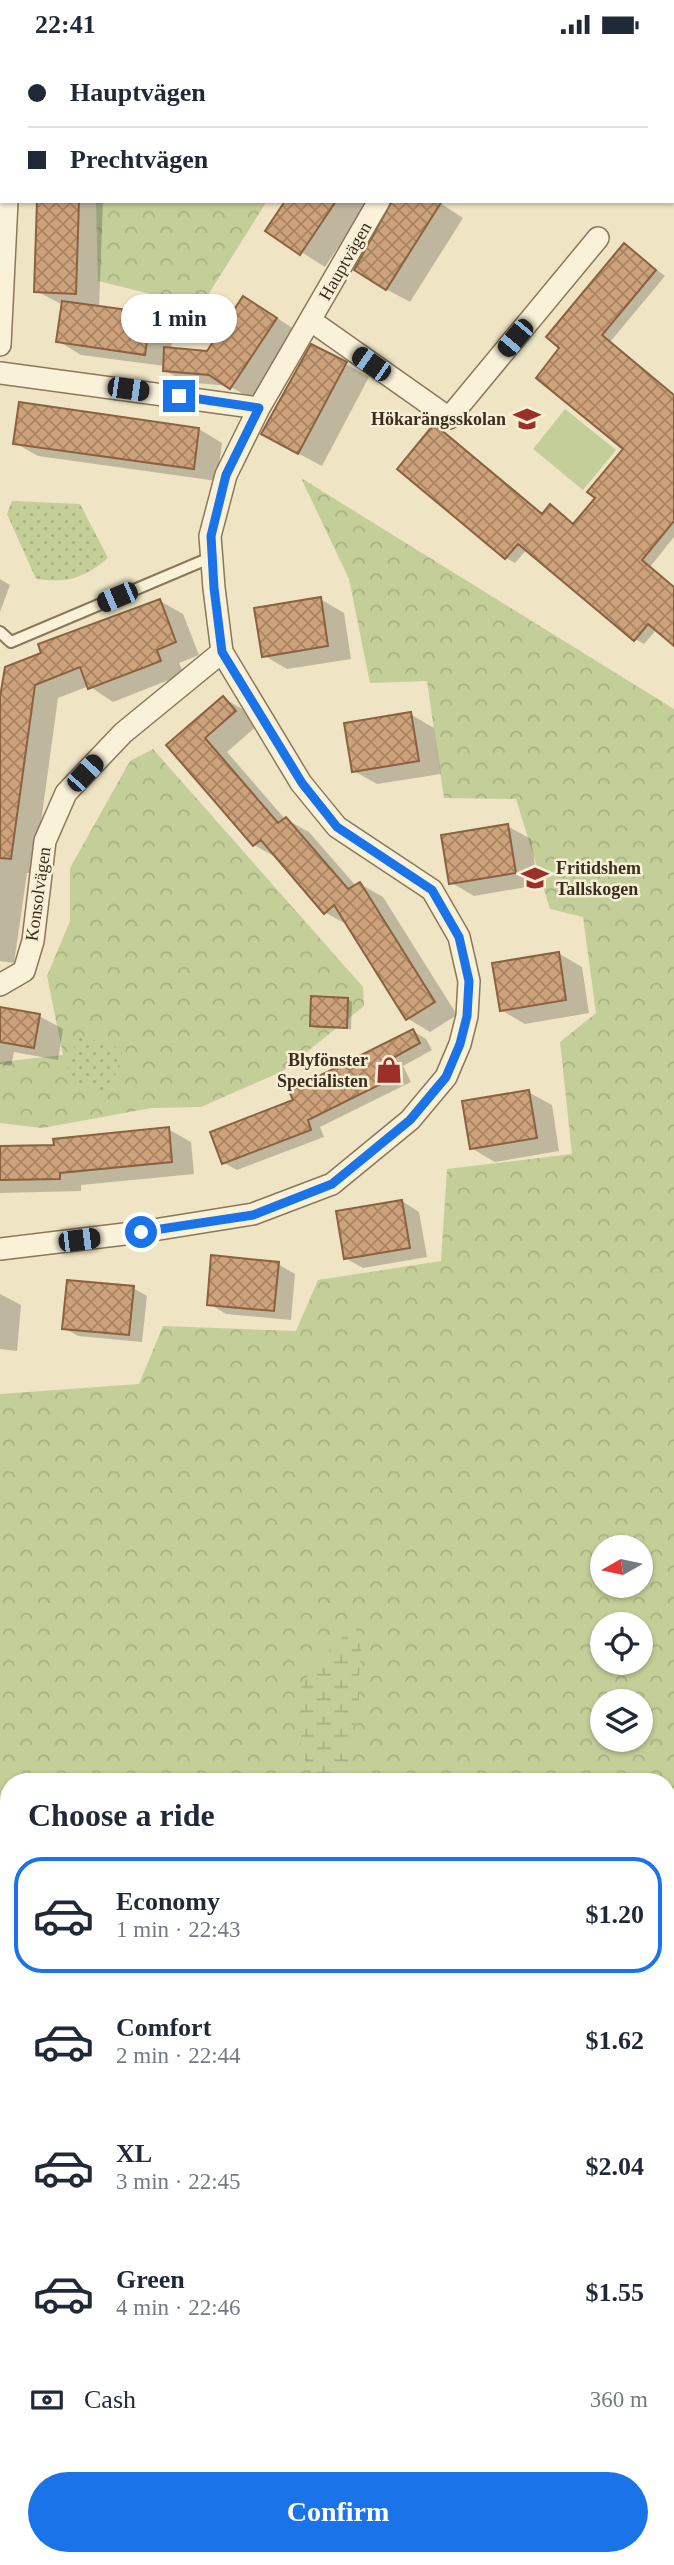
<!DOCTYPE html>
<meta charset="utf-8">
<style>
body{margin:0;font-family:Georgia,serif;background:#f6f6f7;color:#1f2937;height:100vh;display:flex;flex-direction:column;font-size:26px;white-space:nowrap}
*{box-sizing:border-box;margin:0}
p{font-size:23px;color:#747a83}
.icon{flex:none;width:38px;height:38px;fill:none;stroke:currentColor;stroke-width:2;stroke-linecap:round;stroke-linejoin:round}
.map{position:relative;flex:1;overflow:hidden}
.side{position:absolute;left:0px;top:1724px;width:676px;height:793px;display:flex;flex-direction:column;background:#fff;border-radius:28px 28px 0 0;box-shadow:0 2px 5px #0004}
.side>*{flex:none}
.banner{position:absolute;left:0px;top:0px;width:676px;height:154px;box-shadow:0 2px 5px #0004;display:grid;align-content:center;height:154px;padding:0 28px;background:#fff}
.needle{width:46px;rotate:261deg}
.tools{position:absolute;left:590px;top:1486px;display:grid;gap:14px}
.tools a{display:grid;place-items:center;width:63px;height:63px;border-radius:50%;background:#fff;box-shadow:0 2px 5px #0004;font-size:35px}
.end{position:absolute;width:32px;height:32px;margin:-16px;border:9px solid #1a73e8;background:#fff;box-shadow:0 0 0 4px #fff}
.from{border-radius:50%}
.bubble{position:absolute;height:49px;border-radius:24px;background:#fff;box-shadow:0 2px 5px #0004;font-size:23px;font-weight:700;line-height:49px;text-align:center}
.car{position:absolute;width:21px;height:42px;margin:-21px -10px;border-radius:9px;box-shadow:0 0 5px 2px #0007;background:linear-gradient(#222 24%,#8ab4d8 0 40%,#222 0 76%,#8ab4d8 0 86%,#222 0)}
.banner b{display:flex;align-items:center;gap:24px;height:66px;font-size:26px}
.banner b+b{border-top:2px solid #e0e1e3}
.banner i{width:18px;height:18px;background:#1f2937}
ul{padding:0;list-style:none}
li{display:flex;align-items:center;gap:21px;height:116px;margin:0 14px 10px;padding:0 14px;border:4px solid transparent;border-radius:28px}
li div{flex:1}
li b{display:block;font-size:26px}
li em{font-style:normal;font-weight:700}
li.active{border-color:#1a73e8}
li>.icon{width:63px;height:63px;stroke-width:1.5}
h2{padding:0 28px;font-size:32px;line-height:84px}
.pay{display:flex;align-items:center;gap:18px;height:77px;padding:0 28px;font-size:26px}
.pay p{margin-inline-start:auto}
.primary-button{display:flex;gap:14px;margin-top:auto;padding:14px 28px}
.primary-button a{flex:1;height:80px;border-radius:42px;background:#1a73e8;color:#fff;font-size:28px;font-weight:700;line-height:80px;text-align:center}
.status{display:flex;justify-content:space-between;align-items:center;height:49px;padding:0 35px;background:#fff;direction:ltr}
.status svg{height:19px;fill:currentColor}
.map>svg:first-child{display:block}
</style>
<div class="status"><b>22:41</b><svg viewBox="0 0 49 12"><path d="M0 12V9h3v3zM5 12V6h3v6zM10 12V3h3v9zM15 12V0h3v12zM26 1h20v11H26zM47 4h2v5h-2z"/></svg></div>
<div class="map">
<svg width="674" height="2516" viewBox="0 0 674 2516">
<defs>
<pattern id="grass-tufts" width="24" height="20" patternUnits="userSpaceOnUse" patternTransform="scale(1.75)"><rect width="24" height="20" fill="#c4ce98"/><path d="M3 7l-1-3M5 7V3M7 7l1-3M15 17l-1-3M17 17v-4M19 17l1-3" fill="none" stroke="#a9b183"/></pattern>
<pattern id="forest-crowns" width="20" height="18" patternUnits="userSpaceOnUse" patternTransform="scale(1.75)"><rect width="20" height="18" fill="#c4ce98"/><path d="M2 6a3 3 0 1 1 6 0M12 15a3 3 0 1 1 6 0" fill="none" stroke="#a9b183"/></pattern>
<pattern id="wetland-marsh" width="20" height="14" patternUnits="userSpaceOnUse" patternTransform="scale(1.75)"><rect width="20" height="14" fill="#c4ce98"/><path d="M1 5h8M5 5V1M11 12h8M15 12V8" fill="none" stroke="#a9b183"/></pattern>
<pattern id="park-dots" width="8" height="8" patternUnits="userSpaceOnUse" patternTransform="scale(1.75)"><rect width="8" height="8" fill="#c4ce98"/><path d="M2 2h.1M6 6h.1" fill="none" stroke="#a9b183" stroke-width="1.8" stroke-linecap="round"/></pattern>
<pattern id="building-cross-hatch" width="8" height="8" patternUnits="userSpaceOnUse" patternTransform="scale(1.75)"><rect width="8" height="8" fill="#cea27a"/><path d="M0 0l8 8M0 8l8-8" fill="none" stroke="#a88463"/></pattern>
</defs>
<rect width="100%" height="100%" fill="#efe5c5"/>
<path fill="url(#grass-tufts)" d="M674 2124V2516H360L358 2508H667V2126Z"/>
<path fill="url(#forest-crowns)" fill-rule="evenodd" d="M96 152H267L201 257 98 232Z
M301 429 674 660V2124L667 2125V1732H9V2508H208L205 2516H0V1345L139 1335 163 1277 296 1282 318 1231 441 1212 447 1120 572 1105 560 993 596 964 583 868 550 860 516 750 444 749 427 632 370 634 349 530ZM602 1498H640V1536H602ZM602 1575H640V1614H602ZM602 1652H640V1690H602Z
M153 700 363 938 364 957 283 1022 201 1058 152 1059 42 1079 0 1074V1013L63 1006 47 927 70 872V819L130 712Z"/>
<path fill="url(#wetland-marsh)" d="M350 1578 363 1585 359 1627V1655L351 1688 352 1723 318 1732 301 1705V1639L315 1613 336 1596Z
M9 2389V2508H163L157 2516H0V2399Z"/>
<path fill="url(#park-dots)" d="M12 452 80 455 108 509C82 530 69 534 36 530L7 465Z
M78 986 123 1001 109 1045 64 1030Z"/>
<path fill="#c4ce98" d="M565 360 616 401 583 441 533 400Z"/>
<path fill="#0003" d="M209 0H280L282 2H211Z
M414 0H463L462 2Z
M39 152H103L99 259 151 266 174 279 171 300 208 304 265 261 297 282 252 350 229 337 185 333 164 321 165 317 81 306 58 292 63 256 36 242Z
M287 152H368L325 218 268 182Z
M437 152 463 169 410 253 386 240Z
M625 196 665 227 610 293 674 346V488L650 518 674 538V594L657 580 644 595 635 590 527 500 515 514 506 509 399 420 435 377 543 465 550 457 575 476 597 449 626 399 561 299Z
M346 315 369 328 322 417 286 398Z
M199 380 222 394 217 432 38 407 15 394Z
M0 530 10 536 0 563Z
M320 550 344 564 351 610 287 620 263 606Z
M160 552 183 565 199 606 179 614 184 625 113 653 89 637 58 649 34 824H27L14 914 0 912V659Z
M223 649 246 662 258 676 227 703 285 770 309 783 356 837 360 835 383 848 457 966 430 983 407 969 350 877 326 864 277 809 254 796 169 696Z
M410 665 434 679 441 725 377 735 354 722Z
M507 777 531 790 538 836 474 847 450 833Z
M558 904 582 918 589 964 525 975 501 961Z
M348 950 352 953 351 980 316 979 312 976Z
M0 960 39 967 63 980 58 1011 14 1003 11 1017 0 1015Z
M413 982 426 990 432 1001 403 1017 411 1033 320 1078 324 1088 237 1121 224 1114Z
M528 1043 552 1056 559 1102 495 1113 471 1099Z
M168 1080 191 1093 194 1125 81 1136V1142L0 1144V1099L56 1098Z
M402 1152 419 1163 427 1208 363 1219 345 1209Z
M278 1215 295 1225 291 1271 226 1265 209 1255Z
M133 1239 147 1247 142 1293 78 1287 64 1279Z
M0 1245 21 1256 17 1302 0 1300Z"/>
<path fill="url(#building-cross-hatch)" stroke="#8b6240" stroke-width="2" d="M37 152H79L76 245 34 243Z
M285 152H336L300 206 265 182Z
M392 152H442L386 241 354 221Z
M624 194 656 221 602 286 674 346V472L642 511 674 538V597L648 575 634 592 518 495 505 510 397 420 434 375 542 465 550 455 573 475 595 449 587 443 623 400 536 329 559 299 546 288Z
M243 247 277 269 230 340 209 326 163 322 164 298 207 302Z
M62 252 151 264 145 306 56 293Z
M311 295 347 313 298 405 261 385Z
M19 353 199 379 194 420 13 395Z
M321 548 328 597 262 608 254 559Z
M160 550 176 593 157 601 161 612 88 640 80 618 35 636 11 810 0 809V648L5 618 41 604 38 595Z
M223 647 236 662 205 689 278 774 286 768 348 840 360 833 435 953 406 971 334 856 324 865 261 791 253 797 166 696Z
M411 663 419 712 352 723 344 674Z
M508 775 516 824 449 835 441 786Z
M559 903 566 951 500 962 492 914Z
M311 947 348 949 347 979 310 977Z
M0 958 40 965 34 999 0 993Z
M413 980 420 994 391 1010 399 1026 308 1071 311 1081 222 1115 210 1083 293 1051 289 1042Z
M529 1041 537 1089 470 1100 462 1052Z
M169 1078 172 1113 60 1124V1130L0 1131V1097L54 1096 53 1090Z
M402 1151 410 1199 344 1210 336 1162Z
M211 1206 279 1213 274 1262 207 1256Z
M67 1231 134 1237 129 1286 62 1280Z"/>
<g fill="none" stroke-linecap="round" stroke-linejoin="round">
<defs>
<path id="service" d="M0 583 11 593 212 508
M273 2516 275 2511 288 2516"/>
<path id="minor" d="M334 0 337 2
M14 2V0
M310 271 449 369 598 189
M0 296 7 152
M0 324 259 359
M0 936 24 922 33 892 45 792 66 744 123 684 222 603
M0 1200 141 1183 253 1165 332 1135 410 1071 446 1028 460 995 467 967 469 932 459 888 432 841 337 778 301 734 222 603 214 539 210 487 226 426 259 359 379 152"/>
<path id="tertiary" d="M669 0 671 2"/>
</defs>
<use href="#service" stroke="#8b775a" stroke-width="14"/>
<use href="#minor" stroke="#8b775a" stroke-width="24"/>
<use href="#tertiary" stroke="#8b775a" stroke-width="30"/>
<use href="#service" stroke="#faf2d8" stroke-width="10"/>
<use href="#minor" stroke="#faf2d8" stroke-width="21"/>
<use href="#tertiary" stroke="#faf2d8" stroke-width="26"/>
</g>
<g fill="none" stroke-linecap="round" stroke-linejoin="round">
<path stroke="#1a73e8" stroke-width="9" d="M141 1183 253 1166 332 1135 410 1071 446 1028 460 995 467 967 469 932 459 888 432 841 337 778 302 734 222 603 214 539 211 487 226 426 259 359 179 347"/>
</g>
<defs>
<symbol id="school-bare" viewBox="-9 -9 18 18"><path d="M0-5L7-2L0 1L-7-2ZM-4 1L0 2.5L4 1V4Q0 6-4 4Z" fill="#9b2f29" stroke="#f6efd5" stroke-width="2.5" paint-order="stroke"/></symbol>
<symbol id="shop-bare" viewBox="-9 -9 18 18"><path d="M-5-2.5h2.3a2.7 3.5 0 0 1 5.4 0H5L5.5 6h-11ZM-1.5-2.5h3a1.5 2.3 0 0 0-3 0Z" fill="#9b2f29" stroke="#f6efd5" stroke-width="2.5" paint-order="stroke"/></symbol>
</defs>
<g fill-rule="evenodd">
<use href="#school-bare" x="508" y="351" width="38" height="38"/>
<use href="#school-bare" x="516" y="810" width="38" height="38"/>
<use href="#shop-bare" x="370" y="1002" width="38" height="38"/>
</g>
<g text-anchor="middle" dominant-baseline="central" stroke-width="5" stroke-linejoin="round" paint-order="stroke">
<g font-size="18" fill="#3a2e1f" stroke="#f6efd5">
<text transform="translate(345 212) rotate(-60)">Hauptvägen</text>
<text transform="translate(38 845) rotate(-82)">Konsolvägen</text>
</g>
<g font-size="18" font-weight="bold" fill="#3a2e1f" stroke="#f6efd5" text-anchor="end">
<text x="506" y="370">Hökarängsskolan</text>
<text x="556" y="819" text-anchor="start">Fritidshem<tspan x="556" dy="21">Tallskogen</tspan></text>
<text x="368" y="1011">Blyfönster<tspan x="368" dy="21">Specialisten</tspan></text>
</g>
</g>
</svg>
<div class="tools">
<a><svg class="needle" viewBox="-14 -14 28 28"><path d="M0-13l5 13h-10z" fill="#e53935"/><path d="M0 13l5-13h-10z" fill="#747a83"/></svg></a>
<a><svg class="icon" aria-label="locate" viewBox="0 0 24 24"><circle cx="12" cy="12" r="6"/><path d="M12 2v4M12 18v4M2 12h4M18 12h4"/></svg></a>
<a><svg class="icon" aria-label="layers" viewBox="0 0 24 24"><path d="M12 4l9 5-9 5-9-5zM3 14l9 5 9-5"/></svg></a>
</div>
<i class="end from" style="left:141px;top:1183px"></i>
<i class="end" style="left:179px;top:347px"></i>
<div class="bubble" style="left:121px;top:245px;width:116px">1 min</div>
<i class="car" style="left:515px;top:289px;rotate:220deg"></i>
<i class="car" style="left:371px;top:315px;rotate:305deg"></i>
<i class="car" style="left:128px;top:340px;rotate:98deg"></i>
<i class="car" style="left:117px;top:548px;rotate:247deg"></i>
<i class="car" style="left:85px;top:724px;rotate:43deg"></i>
<i class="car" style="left:79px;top:1191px;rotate:83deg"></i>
<div class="banner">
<b><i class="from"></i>Hauptvägen</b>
<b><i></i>Prechtvägen</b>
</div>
<section class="side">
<h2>Choose a ride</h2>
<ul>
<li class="active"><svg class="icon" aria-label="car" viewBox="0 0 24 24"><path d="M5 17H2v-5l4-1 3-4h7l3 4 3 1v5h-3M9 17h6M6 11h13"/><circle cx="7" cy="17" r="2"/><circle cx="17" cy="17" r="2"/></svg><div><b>Economy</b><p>1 min · 22:43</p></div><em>$1.20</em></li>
<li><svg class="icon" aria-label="car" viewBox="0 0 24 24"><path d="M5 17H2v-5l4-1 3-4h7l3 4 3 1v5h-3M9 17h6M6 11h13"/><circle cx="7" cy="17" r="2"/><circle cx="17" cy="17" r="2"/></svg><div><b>Comfort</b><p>2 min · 22:44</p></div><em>$1.62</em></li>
<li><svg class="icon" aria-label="car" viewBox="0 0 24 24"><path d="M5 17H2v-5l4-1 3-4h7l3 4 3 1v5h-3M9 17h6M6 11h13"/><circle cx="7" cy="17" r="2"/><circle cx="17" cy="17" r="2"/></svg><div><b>XL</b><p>3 min · 22:45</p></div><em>$2.04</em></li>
<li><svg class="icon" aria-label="car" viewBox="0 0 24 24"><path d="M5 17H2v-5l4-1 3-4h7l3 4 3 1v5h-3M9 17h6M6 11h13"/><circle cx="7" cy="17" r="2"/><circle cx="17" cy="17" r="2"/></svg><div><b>Green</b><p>4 min · 22:46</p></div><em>$1.55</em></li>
</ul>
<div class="pay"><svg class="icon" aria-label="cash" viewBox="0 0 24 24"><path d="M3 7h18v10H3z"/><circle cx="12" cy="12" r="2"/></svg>Cash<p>360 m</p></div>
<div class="primary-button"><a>Confirm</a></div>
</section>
</div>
